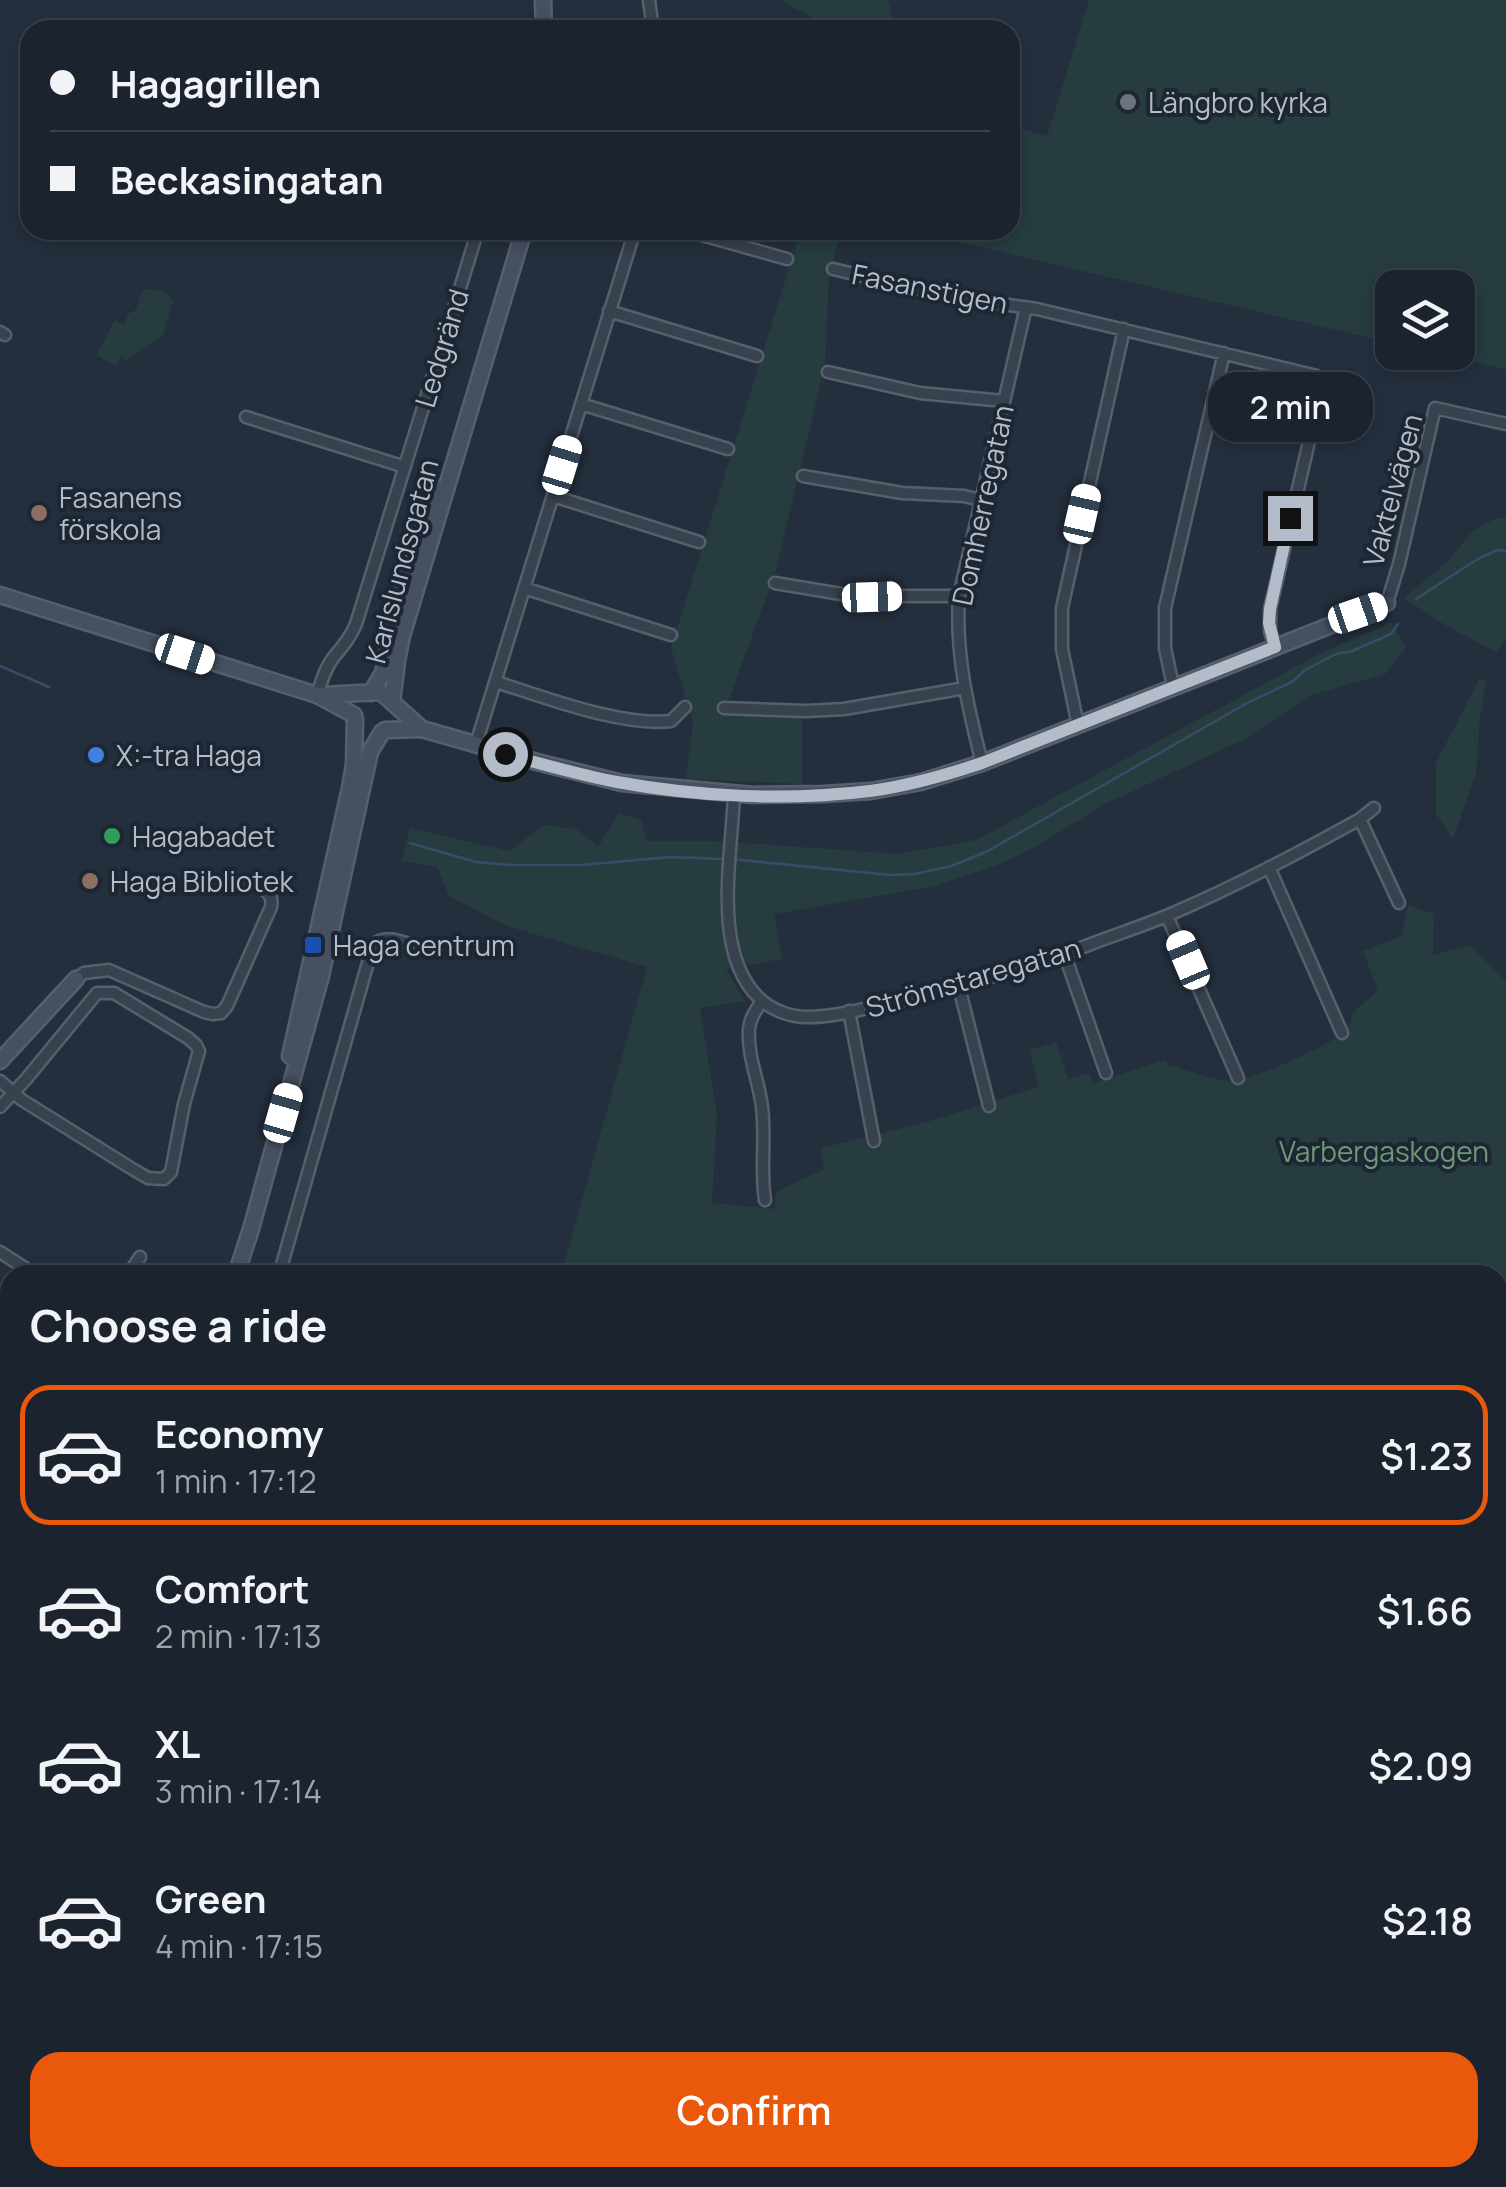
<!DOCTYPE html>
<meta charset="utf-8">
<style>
body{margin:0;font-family:Manrope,sans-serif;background:#282f3a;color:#f1f3f6;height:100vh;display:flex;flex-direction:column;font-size:38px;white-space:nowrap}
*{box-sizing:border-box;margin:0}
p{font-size:32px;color:#a0a4aa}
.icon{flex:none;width:55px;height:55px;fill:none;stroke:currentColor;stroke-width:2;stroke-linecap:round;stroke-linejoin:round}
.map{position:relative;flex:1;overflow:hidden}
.details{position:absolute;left:0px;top:1265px;width:1508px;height:922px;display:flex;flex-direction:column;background:#1b232e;border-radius:30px 30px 0 0;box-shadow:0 5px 15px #0003,0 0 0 2px #39404a}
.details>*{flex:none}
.guide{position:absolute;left:20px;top:20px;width:1000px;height:220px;border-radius:30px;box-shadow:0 5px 15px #0003,0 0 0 2px #39404a;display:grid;align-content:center;height:220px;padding:0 30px;background:#1b232e}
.fabs{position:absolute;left:1375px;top:270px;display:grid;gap:20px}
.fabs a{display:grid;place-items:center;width:100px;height:100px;border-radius:20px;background:#1b232e;box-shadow:0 5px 15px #0003,0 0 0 2px #39404a;font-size:50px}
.end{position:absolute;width:45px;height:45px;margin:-22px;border:12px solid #b4bcc9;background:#111;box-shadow:0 0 0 5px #111}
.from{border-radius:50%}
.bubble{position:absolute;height:70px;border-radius:30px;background:#1b232e;box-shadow:0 5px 15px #0003,0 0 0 2px #39404a;font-size:32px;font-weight:600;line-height:70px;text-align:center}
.car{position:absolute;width:30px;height:60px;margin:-30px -15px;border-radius:12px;box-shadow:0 0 8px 2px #0007;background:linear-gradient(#fff 24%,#345 0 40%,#fff 0 76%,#345 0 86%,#fff 0)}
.guide b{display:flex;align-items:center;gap:35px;height:95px;font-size:38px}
.guide b+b{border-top:2px solid #39404a}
.guide i{width:25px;height:25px;background:#f1f3f6}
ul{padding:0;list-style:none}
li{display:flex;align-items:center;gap:30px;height:140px;margin:0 20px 15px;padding:0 10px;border:5px solid transparent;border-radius:30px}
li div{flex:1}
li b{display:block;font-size:38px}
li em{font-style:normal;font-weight:600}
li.selected{border-color:#ea580c}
li>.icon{width:90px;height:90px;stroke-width:1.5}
h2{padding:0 30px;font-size:45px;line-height:120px}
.primary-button{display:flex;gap:20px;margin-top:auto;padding:20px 30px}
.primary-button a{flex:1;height:115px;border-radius:30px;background:#ea580c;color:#fff;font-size:40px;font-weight:600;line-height:115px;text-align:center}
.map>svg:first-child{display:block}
</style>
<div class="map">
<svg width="1506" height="2187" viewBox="0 0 1506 2187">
<rect width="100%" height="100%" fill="#242f3e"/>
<path fill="#263c3f" d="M781 0H888L895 25 904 30H834Z
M1089 0H1506V369L1435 353 1458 352V288H1392V343L907 230H1010V126L1047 136Z
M801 230H841L829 278 825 365 775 573 731 694 720 715 802 718V784L686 779 693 722 671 648Z
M146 289 165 291 173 301 163 335 125 362 122 356 116 366 97 355 115 320 124 325 128 314 136 310 141 294Z
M1496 518H1506V638L1496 652 1445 625 1404 598 1448 561 1473 531Z
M1391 623 1406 647 1385 674 1311 695 1245 739 1107 803 1035 847 996 866 931 887 774 914 782 959 726 969 745 1001 700 1008 717 1114 712 1203 775 1209 776 1192 824 1169 821 1148 924 1123 1038 1087 1030 1050 1056 1042 1068 1079 1090 1073 1093 1083 1165 1060 1168 1065C1186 1070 1212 1080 1230 1081 1254 1081 1325 1046 1347 1032L1353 1013 1378 990 1363 951 1401 936 1408 905 1434 914 1433 955 1470 945 1506 981V2187H744L746 2178H1498V1275H561L647 967 507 926 449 896 437 867 401 861 410 828 510 851 544 825 576 829 598 847 619 813 641 820 647 841H715L898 854 976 840 1321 653Z
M1480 678 1486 682 1480 718 1476 773 1453 839 1436 814V763Z"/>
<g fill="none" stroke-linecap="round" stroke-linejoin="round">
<path stroke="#394c67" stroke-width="2.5" d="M1416 599 1476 560 1497 550 1506 551
M0 666 49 687
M410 843 476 862 511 865H582L670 857 723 859
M731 859 890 875 915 874 951 866 986 852 1249 702 1292 682 1305 670 1338 653 1350 652 1391 634 1398 624"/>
<defs>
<path id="street" d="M649 0 653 30
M684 230 787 259
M833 269 947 296 1037 309 1317 376 1321 382V390L1270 609V631L1275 647
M609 311 757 356
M0 332 5 335
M828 372 920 393 1004 401
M581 404 728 449
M246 417 405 467
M803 476 902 493 964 496 980 500
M553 496 699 542
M775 583 853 596H959
M524 588 671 635
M1387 603 1399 564 1435 408 1506 424
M496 682C544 697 622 727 671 721L685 707
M1173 686 1165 648V608L1224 353
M317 695C321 682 325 669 333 658 343 646 350 638 356 624L478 230
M724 708 806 711 844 709 965 688
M1078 725 1062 649V608L1124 329
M476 744 635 230
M982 763C968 708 955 653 959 596L1026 307
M734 794C732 854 711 952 759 998 771 1010 790 1017 807 1017 835 1017 863 1009 889 1003 957 989 1021 969 1086 946 1114 935 1143 926 1171 914 1236 886 1299 853 1360 819L1374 808
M1360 819 1399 903
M1269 867 1342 1033
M1167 916 1238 1078
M1064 953 1106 1073
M76 979 84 973 109 970 204 1012 213 1014 221 1013 227 1006 271 907C274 893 264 889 252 884
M959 987 989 1106
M762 1001C756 1010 750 1018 749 1029 747 1056 759 1081 762 1107 766 1138 760 1169 765 1200
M849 1011 874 1141
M0 1081 22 1100 134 1170 148 1178 164 1179 171 1172 184 1104 199 1051 196 1045 188 1038 114 993H97L27 1078 0 1107
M0 1252 36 1275
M128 1275 140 1257
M279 1275 373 945C386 932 407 944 423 949
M0 1398 10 1404
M0 1456 10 1442"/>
<path id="secondary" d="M543 0 544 30
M0 595 317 695 354 715
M371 693 383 673 399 599 439 489
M323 695 377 692 383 694 422 729
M392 702 397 661 402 636 524 230
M385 730 422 729 537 762 622 783 753 795 823 794 871 791 921 782 982 763 1387 603
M290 1056 350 788 354 765 355 719
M0 1061 76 979
M236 1275 251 1229 321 976 370 752 382 732
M0 1673 10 1660
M0 1704 10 1691"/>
</defs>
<use href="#street" stroke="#565f6c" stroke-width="15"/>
<use href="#secondary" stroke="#565f6c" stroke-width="19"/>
<use href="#street" stroke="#38414e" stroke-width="10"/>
<use href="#secondary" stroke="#465061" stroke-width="14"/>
</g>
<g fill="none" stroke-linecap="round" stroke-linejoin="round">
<path stroke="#b4bcc9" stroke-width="12" d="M505 754C542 764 579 775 617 782 698 797 788 801 870 791 909 786 946 775 982 763L1275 647 1269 623 1270 609 1290 518"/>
</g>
<circle fill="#6b7280" stroke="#1d2633" stroke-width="4" cx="1128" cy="102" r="10"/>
<g fill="#8d6e63" stroke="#1d2633" stroke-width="4">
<circle cx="39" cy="513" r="10"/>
<circle cx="90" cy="881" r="10"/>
</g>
<circle fill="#3f7fe0" stroke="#1d2633" stroke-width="4" cx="96" cy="755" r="10"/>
<circle fill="#2e9e5b" stroke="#1d2633" stroke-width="4" cx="112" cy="836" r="10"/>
<rect fill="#1a4fb4" stroke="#1d2633" stroke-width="4" x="303" y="935" width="20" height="20" rx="5"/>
<g text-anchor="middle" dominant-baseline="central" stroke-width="8" stroke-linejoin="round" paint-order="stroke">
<g font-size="28" fill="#b4bcc9" stroke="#1d2633" text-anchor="start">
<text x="1148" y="102">Längbro kyrka</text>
<text x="59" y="497">Fasanens<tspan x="59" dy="32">förskola</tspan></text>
<text x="116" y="755">X:-tra Haga</text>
<text x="132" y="836">Hagabadet</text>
<text x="110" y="881">Haga Bibliotek</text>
<text x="333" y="945">Haga centrum</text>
</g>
<g font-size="28" fill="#b4bcc9" stroke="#1d2633">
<text transform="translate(930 288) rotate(11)">Fasanstigen</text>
<text transform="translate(441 348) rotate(-73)">Ledgränd</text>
<text transform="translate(1392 490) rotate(-75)">Vaktelvägen</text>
<text transform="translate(982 505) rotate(-78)">Domherregatan</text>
<text transform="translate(401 561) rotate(-75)">Karlslundsgatan</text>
<text transform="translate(973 977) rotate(-16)">Strömstaregatan</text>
</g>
<g font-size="28" fill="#6b9a76" stroke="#1d2633">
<text x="1384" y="1151">Varbergaskogen</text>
</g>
</g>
</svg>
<div class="fabs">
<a><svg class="icon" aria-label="layers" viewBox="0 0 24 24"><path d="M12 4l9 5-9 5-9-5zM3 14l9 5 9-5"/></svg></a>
</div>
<i class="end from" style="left:505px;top:754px"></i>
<i class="end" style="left:1290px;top:518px"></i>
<div class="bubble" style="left:1208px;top:372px;width:165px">2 min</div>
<i class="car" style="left:562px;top:465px;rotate:17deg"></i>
<i class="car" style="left:1082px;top:514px;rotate:13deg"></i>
<i class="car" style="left:872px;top:597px;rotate:88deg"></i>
<i class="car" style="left:1358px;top:613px;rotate:71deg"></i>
<i class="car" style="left:185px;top:654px;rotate:108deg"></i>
<i class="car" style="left:1188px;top:960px;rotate:337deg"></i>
<i class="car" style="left:283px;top:1113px;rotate:16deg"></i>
<div class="guide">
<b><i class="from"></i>Hagagrillen</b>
<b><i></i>Beckasingatan</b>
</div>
<section class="details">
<h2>Choose a ride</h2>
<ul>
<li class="selected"><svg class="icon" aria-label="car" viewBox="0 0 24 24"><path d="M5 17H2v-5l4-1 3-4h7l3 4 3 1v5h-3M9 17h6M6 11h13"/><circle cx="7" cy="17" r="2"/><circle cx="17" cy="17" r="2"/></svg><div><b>Economy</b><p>1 min · 17:12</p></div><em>$1.23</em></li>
<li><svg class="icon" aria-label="car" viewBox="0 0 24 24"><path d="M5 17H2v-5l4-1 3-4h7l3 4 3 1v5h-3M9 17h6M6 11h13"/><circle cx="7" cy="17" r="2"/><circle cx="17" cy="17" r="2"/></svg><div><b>Comfort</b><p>2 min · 17:13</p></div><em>$1.66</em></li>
<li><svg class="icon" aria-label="car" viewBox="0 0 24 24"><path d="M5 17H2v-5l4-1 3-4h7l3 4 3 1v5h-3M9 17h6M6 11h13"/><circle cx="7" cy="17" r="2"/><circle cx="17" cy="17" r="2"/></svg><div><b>XL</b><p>3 min · 17:14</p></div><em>$2.09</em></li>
<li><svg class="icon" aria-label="car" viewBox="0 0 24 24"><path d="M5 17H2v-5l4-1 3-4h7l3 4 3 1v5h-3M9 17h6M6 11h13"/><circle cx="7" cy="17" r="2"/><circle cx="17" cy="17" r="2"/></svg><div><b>Green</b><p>4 min · 17:15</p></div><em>$2.18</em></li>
</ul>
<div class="primary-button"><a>Confirm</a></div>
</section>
</div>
